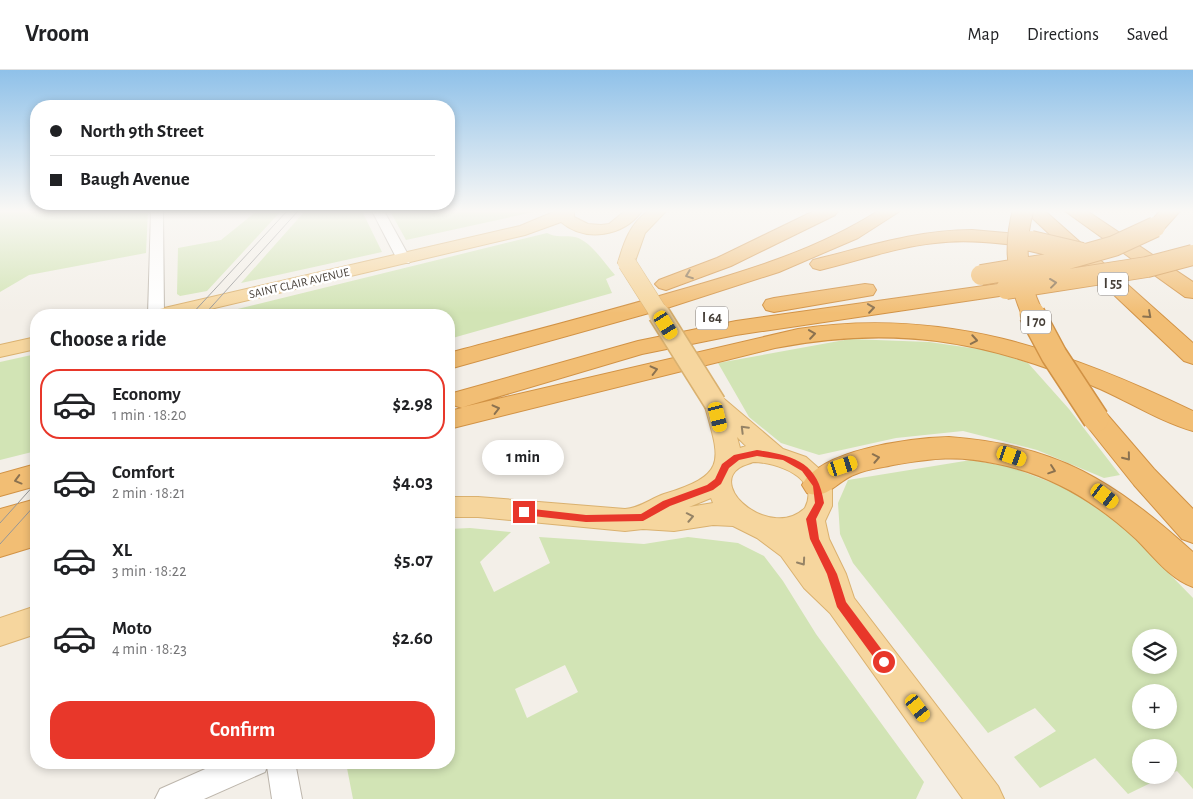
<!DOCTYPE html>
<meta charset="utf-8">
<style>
body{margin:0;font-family:"Alegreya Sans",sans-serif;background:#f2f2f2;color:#202124;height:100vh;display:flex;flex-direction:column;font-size:19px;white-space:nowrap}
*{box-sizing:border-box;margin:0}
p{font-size:16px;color:#757577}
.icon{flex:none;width:28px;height:28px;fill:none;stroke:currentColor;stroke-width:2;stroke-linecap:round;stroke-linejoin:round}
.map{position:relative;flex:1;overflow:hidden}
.sheet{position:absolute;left:30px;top:239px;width:425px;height:460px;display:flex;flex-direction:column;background:#fff;border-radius:20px;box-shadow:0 2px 8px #0003}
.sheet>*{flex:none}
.guide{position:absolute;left:30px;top:30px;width:425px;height:110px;border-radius:20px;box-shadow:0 2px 8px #0003;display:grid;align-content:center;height:110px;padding:0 20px;background:#fff}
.fabs{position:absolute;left:1132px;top:559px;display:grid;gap:10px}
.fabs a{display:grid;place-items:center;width:45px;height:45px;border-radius:50%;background:#fff;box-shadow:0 2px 8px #0003;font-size:25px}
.end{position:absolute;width:22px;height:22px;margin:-11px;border:6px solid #e8372a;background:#fff;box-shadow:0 0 0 2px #fff}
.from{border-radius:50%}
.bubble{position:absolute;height:35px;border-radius:18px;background:#fff;box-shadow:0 2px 8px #0003;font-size:16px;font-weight:600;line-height:35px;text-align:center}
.car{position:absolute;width:15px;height:30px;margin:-15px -8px;border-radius:6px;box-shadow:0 0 4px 1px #0007;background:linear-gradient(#f5c518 24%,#345 0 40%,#f5c518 0 76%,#345 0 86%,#f5c518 0)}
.guide b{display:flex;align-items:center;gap:18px;height:48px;font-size:19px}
.guide b+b{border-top:1px solid #e0e0e0}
.guide i{width:12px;height:12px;background:#202124}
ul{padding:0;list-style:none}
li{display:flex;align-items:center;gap:15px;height:70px;margin:0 10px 8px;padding:0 10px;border:2px solid transparent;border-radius:20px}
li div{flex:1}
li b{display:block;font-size:19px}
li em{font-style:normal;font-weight:600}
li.on{border-color:#e8372a}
li>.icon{width:45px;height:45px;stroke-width:1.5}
h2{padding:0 20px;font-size:22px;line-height:60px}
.action{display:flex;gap:10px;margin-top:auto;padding:10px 20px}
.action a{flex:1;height:58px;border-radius:20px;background:#e8372a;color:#fff;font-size:20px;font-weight:600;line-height:58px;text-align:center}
header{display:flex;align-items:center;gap:30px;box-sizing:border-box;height:70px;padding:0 25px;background:#fff;border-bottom:1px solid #e0e0e0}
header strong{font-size:24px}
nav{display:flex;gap:28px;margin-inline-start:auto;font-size:18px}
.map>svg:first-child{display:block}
</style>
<header>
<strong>Vroom</strong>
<nav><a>Map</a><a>Directions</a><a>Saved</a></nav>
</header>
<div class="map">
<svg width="1193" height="729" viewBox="0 0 1193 729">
<rect width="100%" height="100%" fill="#f3efe8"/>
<path fill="#d2e4b5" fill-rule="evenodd" d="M0 141H148L146 183 29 205 0 222Z
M257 141H281L207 221 180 226 177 224 178 178 221 170Z
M305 141H362L382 182 241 213Z
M390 141H538L406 170Z
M547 163C556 168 565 165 575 167 591 171 604 193 615 205L606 209 612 223 449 269V245H213Z
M850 269 929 272 992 281 1028 293 1069 339 1120 405 1104 408 1037 380 963 361 896 368 819 385 781 373 749 347 718 293Z
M36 284V381L0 390V292Z
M971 390 1011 397 1066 418 1116 449 1193 528V719L1177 701 1169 704V678H1141V705H1167L1128 724 1095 688 1040 718 1014 687 1056 661 1035 638 988 663 853 493 840 464 838 433 848 410ZM1141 568H1169V595H1141ZM1141 622H1169V650H1141Z
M470 458 511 462 480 492 494 522 550 493 539 467 644 474 688 467 738 473 764 486 783 511 816 564 924 712 916 729H353L346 693 449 692V459ZM565 595 578 622 527 648 515 619Z"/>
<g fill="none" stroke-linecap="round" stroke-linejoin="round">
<defs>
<path id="minor" d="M151 141H163L164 245H148Z
M372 141H384L411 190 409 193H399Z
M221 692H295L302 729H272L267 696 265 702 204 729H155L160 719Z"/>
<path id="major" d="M556 141H574V147L588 154 601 155 609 154 625 141H642C624 166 586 173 561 152L525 165 185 245H150L153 241 160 239 520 156Z
M648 141H666L645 163 633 197H621L618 193C624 172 630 154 648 141Z
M36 267V279L0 287V275Z
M715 325 723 328 783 379 806 387 824 403 832 420V436L825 451 829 469 846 504 854 528 998 716 1004 729H963L830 543 804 518 781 486 757 468 733 456 713 455 674 461 643 459 625 461 478 447H449V427H478L625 439C640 438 650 429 664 424 729 404 720 391 704 333L707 328ZM737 367 746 376 740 378ZM753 392C776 392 821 407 805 438 772 470 709 419 739 398 743 395 749 394 753 392ZM711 428 713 433 689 437Z
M36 536V564L0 576V548Z"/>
<path id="highway" d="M814 141H838L835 145 731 196 666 220 659 218 655 214 659 210 717 188Z
M878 141H900L858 168 779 202 667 238 449 299V283C524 263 599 244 673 222 743 202 815 181 878 141Z
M1025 141H1045L1193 273V294L1184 291Z
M1065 141H1087L1193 212V228L1185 227Z
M1160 141H1180L1162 161H1148L1146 157Z
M972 160 1031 165 1038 167 1041 171 1038 175 1031 177C999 173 967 169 935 173 896 177 858 191 820 200L813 198 810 194 813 190C866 177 917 160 972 160Z
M1005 213 1013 214 1016 219 1013 224 736 265 642 284 463 337 798 259C943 237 1064 279 1193 341V361C1160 352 1125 329 1093 316 984 270 892 255 775 278L449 359V341L462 338 453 335 449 329 453 323 638 271 736 251Z
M865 214 873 215 876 220 873 225 774 242 766 240 763 235 766 230 774 228Z
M1096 340 1105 342 1154 399 1193 439V473L1182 469 1134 415 1087 356 1083 349 1087 342Z
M949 367C1058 375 1114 411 1193 482V517C1170 509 1153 486 1136 469 1096 432 1052 405 998 394 958 385 933 388 893 395 881 398 868 399 856 404 836 411 829 430 807 423L802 415C821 379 912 368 949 367Z
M36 394V416L0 426V404Z
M36 429V476L0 487V439Z"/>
</defs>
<use href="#minor" stroke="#bdb6ac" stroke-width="2"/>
<use href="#major" stroke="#dab16f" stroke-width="2"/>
<use href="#highway" stroke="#d19245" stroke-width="2"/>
<use href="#minor" fill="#fff" fill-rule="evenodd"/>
<use href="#major" fill="#f6d69e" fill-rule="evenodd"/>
<use href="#highway" fill="#f2be74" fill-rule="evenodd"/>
<path stroke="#979797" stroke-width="1" d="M191 245 287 141
M204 245 298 141
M0 453 36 413
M0 474 36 434"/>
<defs>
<path id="major-bridge-far1" d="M627 193 660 245"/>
<path id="major-bridge" d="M659 244 715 333"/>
<path id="highway-bridge-far1" d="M1023 141C1013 177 1017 211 1033 245
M1031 171 1082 183
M981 205 1054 193 1114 176 1155 157
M1006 219 1147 197 1193 185"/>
<path id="highway-bridge" d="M1032 244 1054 285 1096 349"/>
</defs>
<use href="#major-bridge-far1" stroke="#dab16f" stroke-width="19" stroke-linecap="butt"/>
<use href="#major-bridge" stroke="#dab16f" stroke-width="24" stroke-linecap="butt"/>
<use href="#highway-bridge-far1" stroke="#d19245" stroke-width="22" stroke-linecap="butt"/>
<use href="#highway-bridge" stroke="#d19245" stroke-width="28" stroke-linecap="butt"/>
<use href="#major-bridge-far1" stroke="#f6d69e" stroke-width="18"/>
<use href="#major-bridge" stroke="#f6d69e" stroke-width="21"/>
<use href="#highway-bridge-far1" stroke="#f2be74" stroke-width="20"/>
<use href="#highway-bridge" stroke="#f2be74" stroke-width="25"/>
</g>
<defs><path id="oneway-chevron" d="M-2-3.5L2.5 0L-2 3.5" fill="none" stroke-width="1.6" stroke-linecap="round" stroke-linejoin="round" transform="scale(1.25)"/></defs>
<g stroke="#8b7250">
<use href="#oneway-chevron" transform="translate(689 205) rotate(159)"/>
<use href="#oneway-chevron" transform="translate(1053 213) rotate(-7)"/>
<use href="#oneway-chevron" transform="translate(871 238) rotate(-8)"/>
<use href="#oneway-chevron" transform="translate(1148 245) rotate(42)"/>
<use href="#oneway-chevron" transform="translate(812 264) rotate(-8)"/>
<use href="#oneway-chevron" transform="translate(974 270) rotate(10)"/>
<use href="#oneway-chevron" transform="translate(654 300) rotate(-14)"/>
<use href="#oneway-chevron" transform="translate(496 339) rotate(-14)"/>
<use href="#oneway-chevron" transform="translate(1127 387) rotate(51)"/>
<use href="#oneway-chevron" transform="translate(876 388) rotate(-11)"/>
<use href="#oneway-chevron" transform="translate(1052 400) rotate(19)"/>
<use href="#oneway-chevron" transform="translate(18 410) rotate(165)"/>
</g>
<g stroke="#958366">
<use href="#oneway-chevron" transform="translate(744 359) rotate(-135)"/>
<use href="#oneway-chevron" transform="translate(690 447) rotate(-11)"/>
<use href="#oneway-chevron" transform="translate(802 492) rotate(55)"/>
</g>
<linearGradient id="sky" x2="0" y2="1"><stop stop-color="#8fc1e9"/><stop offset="0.58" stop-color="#faf8f5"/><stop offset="1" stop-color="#faf8f5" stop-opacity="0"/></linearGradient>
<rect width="1193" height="243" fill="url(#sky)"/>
<path fill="#e8372a" d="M757 380C794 386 818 392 824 433L816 449 819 469 837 504 846 532 888 588V596H880L837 537 827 504 810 469 806 449 815 433 813 416 802 401 783 390 757 386 739 390 729 398 721 414 713 420 670 436 643 451 586 452 524 445 519 442 524 438 586 445 641 444 663 431 707 415 715 409 722 394 734 385Z"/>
<g text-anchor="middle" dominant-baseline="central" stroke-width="5" stroke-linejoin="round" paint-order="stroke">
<g font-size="12" fill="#463f38" stroke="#fff">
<text transform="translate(299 213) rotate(-13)">SAINT CLAIR AVENUE</text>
</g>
<g fill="#fff" stroke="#7e7974" stroke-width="1">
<rect x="1098" y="202.5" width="30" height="23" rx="4"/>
<rect x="696" y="236.5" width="32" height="23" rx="4"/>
<rect x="1021" y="240.5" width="30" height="23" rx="4"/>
</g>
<g font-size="14" font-weight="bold" fill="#463f38">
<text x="1113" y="214">I 55</text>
<text x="712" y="248">I 64</text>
<text x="1036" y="252">I 70</text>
</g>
</g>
</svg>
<div class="fabs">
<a><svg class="icon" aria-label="layers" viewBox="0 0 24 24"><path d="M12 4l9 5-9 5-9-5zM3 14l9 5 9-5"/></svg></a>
<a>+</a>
<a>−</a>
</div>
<i class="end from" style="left:884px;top:592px"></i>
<i class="end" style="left:524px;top:442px"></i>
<div class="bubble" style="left:482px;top:370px;width:82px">1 min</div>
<i class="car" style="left:666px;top:255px;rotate:148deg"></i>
<i class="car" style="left:718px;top:347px;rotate:166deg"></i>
<i class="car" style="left:1012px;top:386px;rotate:109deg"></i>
<i class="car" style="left:843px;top:396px;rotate:72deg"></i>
<i class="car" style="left:1105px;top:426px;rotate:127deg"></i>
<i class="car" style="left:918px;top:638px;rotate:143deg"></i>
<div class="guide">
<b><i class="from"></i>North 9th Street</b>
<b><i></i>Baugh Avenue</b>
</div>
<section class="sheet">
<h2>Choose a ride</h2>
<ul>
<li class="on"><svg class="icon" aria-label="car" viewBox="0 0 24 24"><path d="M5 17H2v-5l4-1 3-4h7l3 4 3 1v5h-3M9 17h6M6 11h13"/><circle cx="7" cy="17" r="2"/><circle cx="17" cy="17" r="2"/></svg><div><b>Economy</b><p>1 min · 18:20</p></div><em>$2.98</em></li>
<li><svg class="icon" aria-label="car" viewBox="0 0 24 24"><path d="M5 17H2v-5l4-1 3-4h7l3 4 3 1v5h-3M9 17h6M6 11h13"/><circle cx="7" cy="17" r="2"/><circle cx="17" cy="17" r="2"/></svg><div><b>Comfort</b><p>2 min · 18:21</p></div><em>$4.03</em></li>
<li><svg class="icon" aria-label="car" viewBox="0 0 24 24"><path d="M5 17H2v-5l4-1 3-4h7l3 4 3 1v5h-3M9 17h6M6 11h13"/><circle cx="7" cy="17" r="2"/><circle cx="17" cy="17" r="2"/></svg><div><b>XL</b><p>3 min · 18:22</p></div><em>$5.07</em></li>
<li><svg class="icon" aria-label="car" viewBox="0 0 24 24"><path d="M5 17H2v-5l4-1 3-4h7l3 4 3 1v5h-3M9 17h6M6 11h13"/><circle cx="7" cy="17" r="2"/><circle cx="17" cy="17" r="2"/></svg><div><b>Moto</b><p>4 min · 18:23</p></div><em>$2.60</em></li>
</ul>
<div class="action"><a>Confirm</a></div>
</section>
</div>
